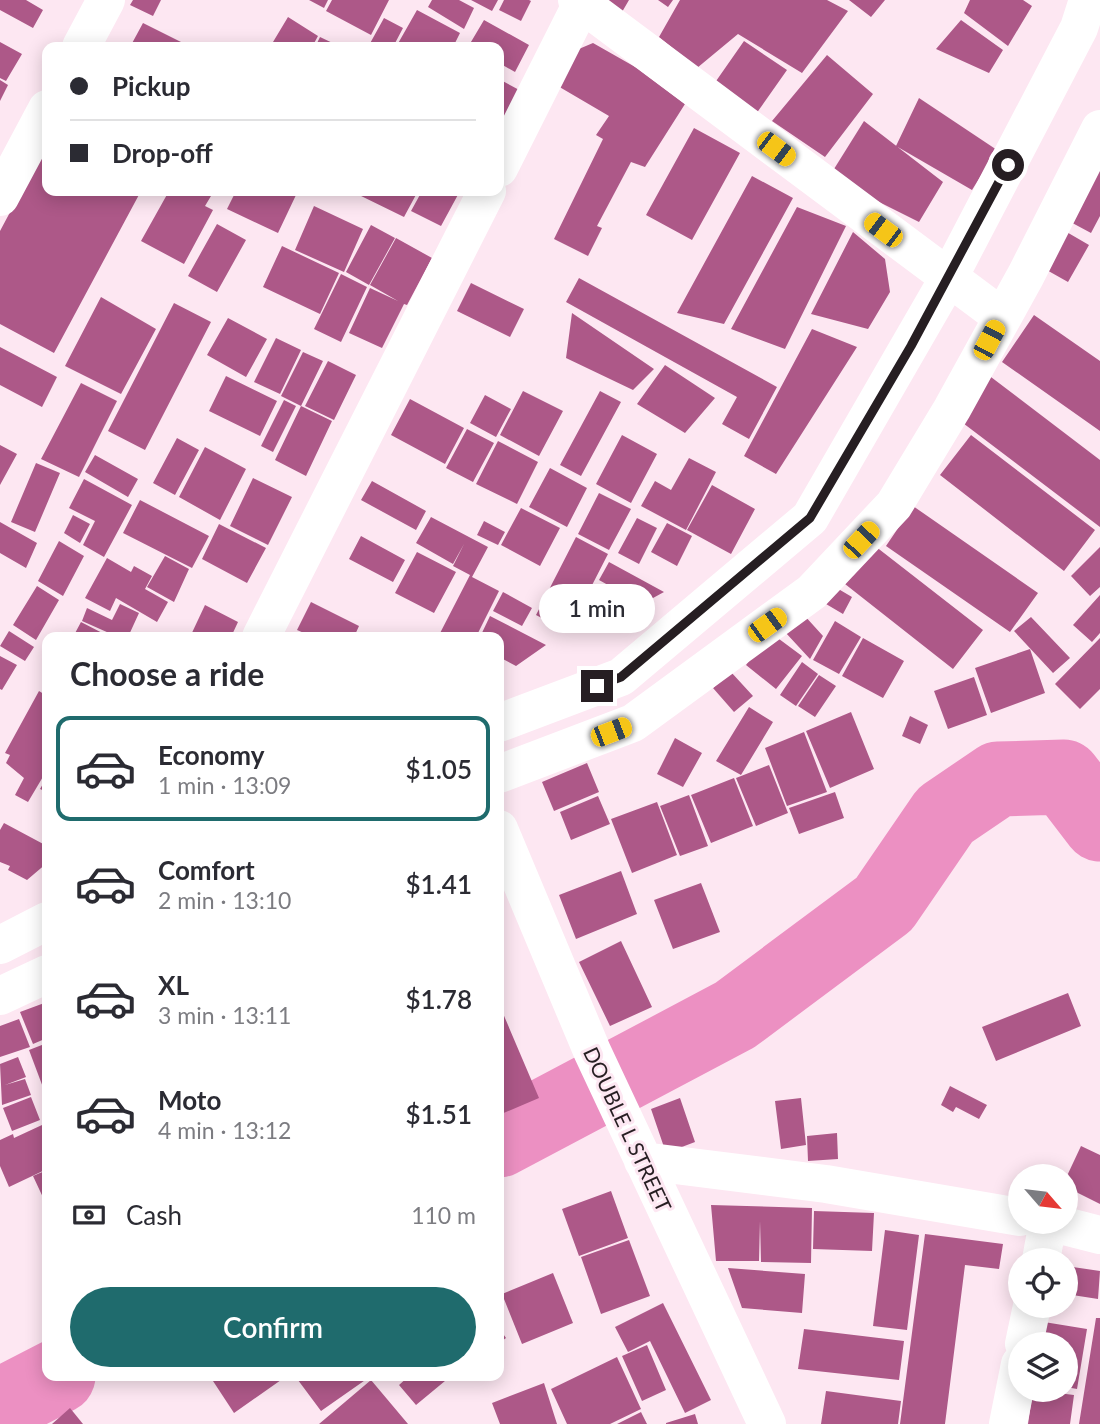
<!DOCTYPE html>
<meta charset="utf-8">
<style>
body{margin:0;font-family:Lato,sans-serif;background:#f7f7f7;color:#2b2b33;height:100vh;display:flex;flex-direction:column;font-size:26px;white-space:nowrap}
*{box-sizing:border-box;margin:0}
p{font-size:23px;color:#7c7c81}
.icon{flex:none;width:38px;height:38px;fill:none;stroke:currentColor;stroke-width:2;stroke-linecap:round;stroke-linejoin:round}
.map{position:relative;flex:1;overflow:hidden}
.side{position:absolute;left:42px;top:632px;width:462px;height:749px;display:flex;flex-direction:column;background:#fff;border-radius:14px;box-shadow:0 4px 18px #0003}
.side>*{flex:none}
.top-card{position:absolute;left:42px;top:42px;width:462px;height:154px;border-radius:14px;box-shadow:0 4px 18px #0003;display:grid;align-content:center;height:154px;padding:0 28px;background:#fff}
.needle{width:46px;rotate:118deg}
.buttons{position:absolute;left:1008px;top:1164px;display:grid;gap:14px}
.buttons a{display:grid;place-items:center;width:70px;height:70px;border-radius:50%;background:#fff;box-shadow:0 4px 18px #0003;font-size:35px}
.end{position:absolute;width:32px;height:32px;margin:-16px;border:9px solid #261e22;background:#fff;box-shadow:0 0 0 4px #fff}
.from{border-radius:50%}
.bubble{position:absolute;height:49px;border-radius:24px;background:#fff;box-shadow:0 4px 18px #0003;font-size:23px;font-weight:600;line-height:49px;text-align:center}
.car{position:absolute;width:21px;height:42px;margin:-21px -10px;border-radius:9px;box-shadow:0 0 5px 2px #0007;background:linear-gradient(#f5c518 24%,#345 0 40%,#f5c518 0 76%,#345 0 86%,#f5c518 0)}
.top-card b{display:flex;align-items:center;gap:24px;height:66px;font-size:26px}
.top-card b+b{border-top:2px solid #e1e1e2}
.top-card i{width:18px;height:18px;background:#2b2b33}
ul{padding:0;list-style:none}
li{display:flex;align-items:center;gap:21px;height:105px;margin:0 14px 10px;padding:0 14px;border:4px solid transparent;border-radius:14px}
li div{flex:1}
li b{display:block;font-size:26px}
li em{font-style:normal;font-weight:600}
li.on{border-color:#1f6b6d}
li>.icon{width:63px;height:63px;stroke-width:1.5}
h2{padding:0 28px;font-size:32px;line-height:84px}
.pay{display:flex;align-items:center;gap:18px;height:77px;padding:0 28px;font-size:26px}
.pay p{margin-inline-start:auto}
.primary-button{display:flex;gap:14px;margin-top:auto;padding:14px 28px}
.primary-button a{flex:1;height:80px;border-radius:42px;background:#1f6b6d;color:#fff;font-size:28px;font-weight:600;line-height:80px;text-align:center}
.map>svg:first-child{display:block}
</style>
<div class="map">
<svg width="1100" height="1424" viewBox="0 0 1100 1424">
<rect width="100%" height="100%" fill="#fde7f2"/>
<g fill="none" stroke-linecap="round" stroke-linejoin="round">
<path stroke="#ec90c2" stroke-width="75" d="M499 1140 735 1015 884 904 945 815 998 779 1064 777 1100 824
M0 1406 58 1376"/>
</g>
<path fill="#ad5888" d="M0 0H26L43 10 33 28 0 10Z
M133 0H161L153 16 130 5Z
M309 0H328L324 8Z
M332 0H389L371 35 326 11Z
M432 0H459L474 8 464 29 428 7Z
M471 0H498L492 11Z
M504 0H529L531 1 521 21 499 10Z
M603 0H629L622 12Z
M658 0H673L668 7Z
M680 0H827L848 11 802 73 738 34 697 68 659 37Z
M849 0H885L871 17Z
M970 0H1023L1032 6 1008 46 964 13Z
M417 10 460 33 453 47H396Z
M288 17 318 36 312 47H270Z
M384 18 403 28 393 47H368Z
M484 20 529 45 515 72 499 63V47H468Z
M961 20 1003 50 989 73 936 49Z
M143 23 191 47H130Z
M320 37 341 47H315Z
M744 41 787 70 756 114 714 84Z
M0 42 22 54 6 81 0 78Z
M593 43 637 68 685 104 645 167 631 162 597 226 602 228 588 256 554 239 603 139 596 135 609 116 551 82 567 54Z
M827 55 873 94 825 157 772 121Z
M499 79 523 92 499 138Z
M0 80 8 85 0 101Z
M919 98 997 150 972 190 896 146Z
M864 121 943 182 919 222 829 177Z
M694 128 740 153 692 240 646 215Z
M47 143V191H141L54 353 0 324V231Z
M1100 150V216L1091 233 1063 218Z
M752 176 793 198 724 324 677 313Z
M169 191H214L205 206 213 210 184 264 141 241Z
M236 191H286L296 195 278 233 227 209Z
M358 191H418L404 217 357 194Z
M422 191H460L441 226 411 211Z
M314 206 363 229 344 272 295 250Z
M797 207 846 226 785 349 731 329Z
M217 224 246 240 217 292 188 276Z
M371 225 395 238 369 285 346 272Z
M1058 227 1089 245 1068 282 1036 264Z
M853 232 885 259 890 292 868 329 811 314Z
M396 238 432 258 407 305 404 304 382 348 349 333 370 288 398 301 370 285Z
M282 246 339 273 320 314 263 287Z
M341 274 367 287 341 342 314 329Z
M579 278 777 387 749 439 722 424 737 397 566 302Z
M471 283 524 309 510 337 457 311Z
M101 297 156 329 121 394 65 366Z
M174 303 211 322 145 450 108 431Z
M572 313 654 369 633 390 566 358Z
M1034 315 1100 361V431L1002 362Z
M228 318 267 339 246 377 207 355Z
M812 329 857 347 776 474 744 456Z
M276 338 301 350 280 394 254 382Z
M0 347 57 377 42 407 0 385Z
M303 352 323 361 301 406 281 396Z
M328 361 356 375 334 420 305 406Z
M665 365 715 398 685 433 637 404Z
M987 374 1100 460V527L955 417Z
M226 376 277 401 260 436 209 411Z
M81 383 117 401 79 477 41 459Z
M523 391 563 411 539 456 500 435Z
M600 391 621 402 581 476 560 465Z
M485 395 511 409 496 437 470 423Z
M410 399 464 428 445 464 391 435Z
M284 400 296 406 273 452 261 446Z
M301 406 332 421 306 476 275 460Z
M467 429 494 443 473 482 446 468Z
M622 435 657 454 631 503 596 484Z
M971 435 1095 530 1064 571 940 475Z
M177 438 199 450 175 495 153 483Z
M498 441 538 462 517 504 476 484Z
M0 445 17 454 0 485Z
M205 447 246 469 220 520 179 497Z
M95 455 138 479 128 497 85 472Z
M689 458 716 472 686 530 641 506 655 481 671 490Z
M36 463 60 473 35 532 11 522Z
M550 468 587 488 567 527 529 507Z
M253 478 292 497 268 545 230 526Z
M84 479 132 505 104 557 83 545 95 521 69 508Z
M372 481 426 511 416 530 361 500Z
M712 485 755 509 731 554 687 530Z
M599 493 631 509 609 550 578 534Z
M140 500 209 536 192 568 123 533Z
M913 506 1038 593 1010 632 886 546Z
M521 508 560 528 540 566 501 545Z
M73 515 90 524 80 543 64 533Z
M431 517 488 547 472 577 499 591 476 637H438L470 575 453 566 464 544 453 564 416 543Z
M637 518 657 528 639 564 618 553Z
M484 521 505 532 498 545 477 535Z
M0 522 37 543 26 568 0 553Z
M667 523 692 536 677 566 651 552Z
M219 524 266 548 247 583 202 559Z
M361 536 405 560 393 582 349 559Z
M576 537 608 554 568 632 536 615Z
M59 541 84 556 63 596 38 581Z
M875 546 983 630 953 669 845 584Z
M1100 547V587L1090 596 1071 576Z
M417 552 456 572 434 613 395 593Z
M165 556 189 569 174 602 147 587Z
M107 558 131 572 134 566 152 576 145 589 168 602 157 622 116 598 110 611 85 598Z
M609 562 664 592 642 604 599 580Z
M37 586 59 600 36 640 13 625Z
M835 587 852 597 843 614 826 604Z
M503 592 532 608 522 626 493 611Z
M1100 595V633L1092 642 1073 625Z
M311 602 359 626 354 637H313L297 630Z
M120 604 139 613 128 637H118L82 621 87 608 112 620Z
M205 605 238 622 231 637H190Z
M804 615 823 636 810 659 785 632Z
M490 616 546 645 516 666 499 657V637H480Z
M1031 617 1070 658 1053 673 1014 631Z
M835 621 861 637 839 674 813 660Z
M81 622 110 637H73Z
M9 631 34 647 25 661 0 646Z
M771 633 802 656 776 689 746 665Z
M863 638 904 661 883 698 842 676Z
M1100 638V689L1080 709 1055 684Z
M1030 649 1045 693 991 713 975 668Z
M0 656 17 665 2 690 0 689Z
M802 662 818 674 796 706 780 695Z
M731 672 753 696 734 712 713 688Z
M819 675 836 686 815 717 798 706Z
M974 677 987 715 948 729 934 691Z
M39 691 47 696V736L42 746 47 749V770L28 802 15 795 24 778 6 763 10 755 5 753Z
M749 707 773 722 741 775 716 761Z
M851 712 874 769 830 788 806 731Z
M910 716 928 725 920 744 902 736Z
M804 732 827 792 787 806 765 748Z
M675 738 702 753 683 787 657 774Z
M587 763 599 792 554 811 542 782Z
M769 765 788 813 756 826 736 778Z
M47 777V792L40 789Z
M734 778 753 826 711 843 691 795Z
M835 792 844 818 799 834 789 808Z
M689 795 708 846 680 856 660 806Z
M598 796 610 824 571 840 560 812Z
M657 802 677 855 632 873 611 819Z
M4 823 47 846V863L27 880 8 870 10 866 0 862V830Z
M621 871 637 914 576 939 559 895Z
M701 883 720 932 673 949 654 900Z
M621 941 652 1007 610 1026 579 962Z
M1068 993 1081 1026 996 1061 982 1027Z
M47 1002V1038L33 1044 20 1012Z
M499 1004 539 1098 499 1115Z
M19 1019 30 1047 0 1057V1026Z
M47 1043V1089L44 1090 29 1050Z
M18 1057 26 1077 5 1085 25 1079 31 1095 2 1105 0 1064Z
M950 1086 987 1105 979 1119 956 1107 953 1112 941 1105Z
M31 1097 40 1120 12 1131 3 1108Z
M680 1098 695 1142 666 1153 651 1109Z
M801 1098 806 1145 781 1149 775 1101Z
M42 1125 47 1137V1169L9 1187 0 1166V1140L13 1134 14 1138Z
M837 1133 838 1159 808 1161 807 1136Z
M1081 1146 1100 1155V1204L1066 1187V1178Z
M47 1170V1206L33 1176Z
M611 1191 628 1238 579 1256 562 1209Z
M711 1205 812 1208 811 1263 761 1262 760 1221 759 1261H716Z
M814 1211 874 1213 872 1251 813 1249Z
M885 1230 919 1235 907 1330 873 1326Z
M925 1234 1003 1244 999 1269 965 1265 945 1424H900Z
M629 1240 650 1296 601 1314 581 1257Z
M1066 1266 1100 1271 1098 1299 1066 1294Z
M728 1268 805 1274 802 1313 742 1308Z
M553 1273 573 1323 522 1344 502 1294Z
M663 1303 711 1400 685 1413 650 1341 628 1352 615 1327Z
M1096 1318H1100V1424H1079Z
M1044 1322 1087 1329 1077 1389 1066 1387V1344H1041Z
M499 1328 506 1338 499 1343Z
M804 1329 904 1341 899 1380 798 1369Z
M647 1345 666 1390 642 1401 622 1356Z
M617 1357 641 1409 610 1424H567L551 1389Z
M220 1376H278L281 1380 234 1413 213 1381Z
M295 1376H371L321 1411Z
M409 1376H451L416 1405 399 1385Z
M371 1380 408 1424H319Z
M544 1383 557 1424H500L492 1403Z
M1033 1390 1074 1395 1070 1424H1028Z
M826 1391 901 1401 898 1424H821Z
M70 1408 83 1424H52Z
M641 1412 647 1424H617Z
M695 1414 698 1424H666V1423Z"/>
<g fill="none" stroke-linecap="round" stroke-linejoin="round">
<path stroke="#fff" stroke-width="38" d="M577 0 1002 317
M81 47 106 0
M499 168 582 3
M0 197 47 109
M261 637 487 191
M499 723 621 677 810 518 948 279 1079 28 1088 0
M499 774 633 723 812 592 894 505 952 409 1026 275 1100 129
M499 829 592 1051 767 1424
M0 945 47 921
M0 996 47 974
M643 1161 826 1184 1020 1217
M1049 1222 1100 1235
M1041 1260 1048 1222
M1024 1344 1032 1306
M1008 1424 1020 1364"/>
</g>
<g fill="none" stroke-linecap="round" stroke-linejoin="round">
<path stroke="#261e22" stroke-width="9" d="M597 686 621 677 810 518 911 346 1008 165"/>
</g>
<g text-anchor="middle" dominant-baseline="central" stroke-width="6" stroke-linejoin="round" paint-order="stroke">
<g font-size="21" fill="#261e22" stroke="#fde7f2">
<text transform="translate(628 1129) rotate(65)">DOUBLE L STREET</text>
</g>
</g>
</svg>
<div class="buttons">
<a><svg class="needle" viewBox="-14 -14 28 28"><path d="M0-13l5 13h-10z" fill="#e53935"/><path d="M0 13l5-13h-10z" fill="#7c7c81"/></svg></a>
<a><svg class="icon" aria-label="locate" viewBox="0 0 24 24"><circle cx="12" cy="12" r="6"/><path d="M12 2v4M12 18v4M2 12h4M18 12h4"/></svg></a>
<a><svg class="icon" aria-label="layers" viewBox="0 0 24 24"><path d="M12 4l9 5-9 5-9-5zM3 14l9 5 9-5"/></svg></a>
</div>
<i class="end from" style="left:1008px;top:165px"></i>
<i class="end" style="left:597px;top:686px"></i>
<div class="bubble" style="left:539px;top:584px;width:116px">1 min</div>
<i class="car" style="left:776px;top:149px;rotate:127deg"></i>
<i class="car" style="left:883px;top:230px;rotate:307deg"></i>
<i class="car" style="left:989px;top:340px;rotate:28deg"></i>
<i class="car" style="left:861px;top:540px;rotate:43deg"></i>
<i class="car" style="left:767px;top:625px;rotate:54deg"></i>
<i class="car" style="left:611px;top:732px;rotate:69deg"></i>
<div class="top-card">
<b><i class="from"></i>Pickup</b>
<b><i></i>Drop-off</b>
</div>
<section class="side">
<h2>Choose a ride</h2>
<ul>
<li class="on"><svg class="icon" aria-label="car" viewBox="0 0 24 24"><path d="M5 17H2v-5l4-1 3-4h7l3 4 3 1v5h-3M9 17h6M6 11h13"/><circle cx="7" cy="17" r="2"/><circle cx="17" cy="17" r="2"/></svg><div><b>Economy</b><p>1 min · 13:09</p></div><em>$1.05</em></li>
<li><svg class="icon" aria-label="car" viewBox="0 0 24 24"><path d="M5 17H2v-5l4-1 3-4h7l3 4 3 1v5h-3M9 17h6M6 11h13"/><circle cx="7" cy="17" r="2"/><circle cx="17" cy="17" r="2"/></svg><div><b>Comfort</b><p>2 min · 13:10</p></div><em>$1.41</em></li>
<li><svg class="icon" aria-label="car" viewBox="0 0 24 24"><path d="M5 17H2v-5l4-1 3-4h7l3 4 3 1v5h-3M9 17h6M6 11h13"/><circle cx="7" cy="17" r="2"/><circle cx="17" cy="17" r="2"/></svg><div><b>XL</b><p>3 min · 13:11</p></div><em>$1.78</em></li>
<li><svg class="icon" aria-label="car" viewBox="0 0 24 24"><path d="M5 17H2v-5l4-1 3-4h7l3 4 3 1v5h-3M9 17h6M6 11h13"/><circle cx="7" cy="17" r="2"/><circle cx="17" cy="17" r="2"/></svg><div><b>Moto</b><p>4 min · 13:12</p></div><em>$1.51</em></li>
</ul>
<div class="pay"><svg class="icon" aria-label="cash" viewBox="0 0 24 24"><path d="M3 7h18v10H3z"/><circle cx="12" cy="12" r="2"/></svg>Cash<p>110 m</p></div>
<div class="primary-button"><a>Confirm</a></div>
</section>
</div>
